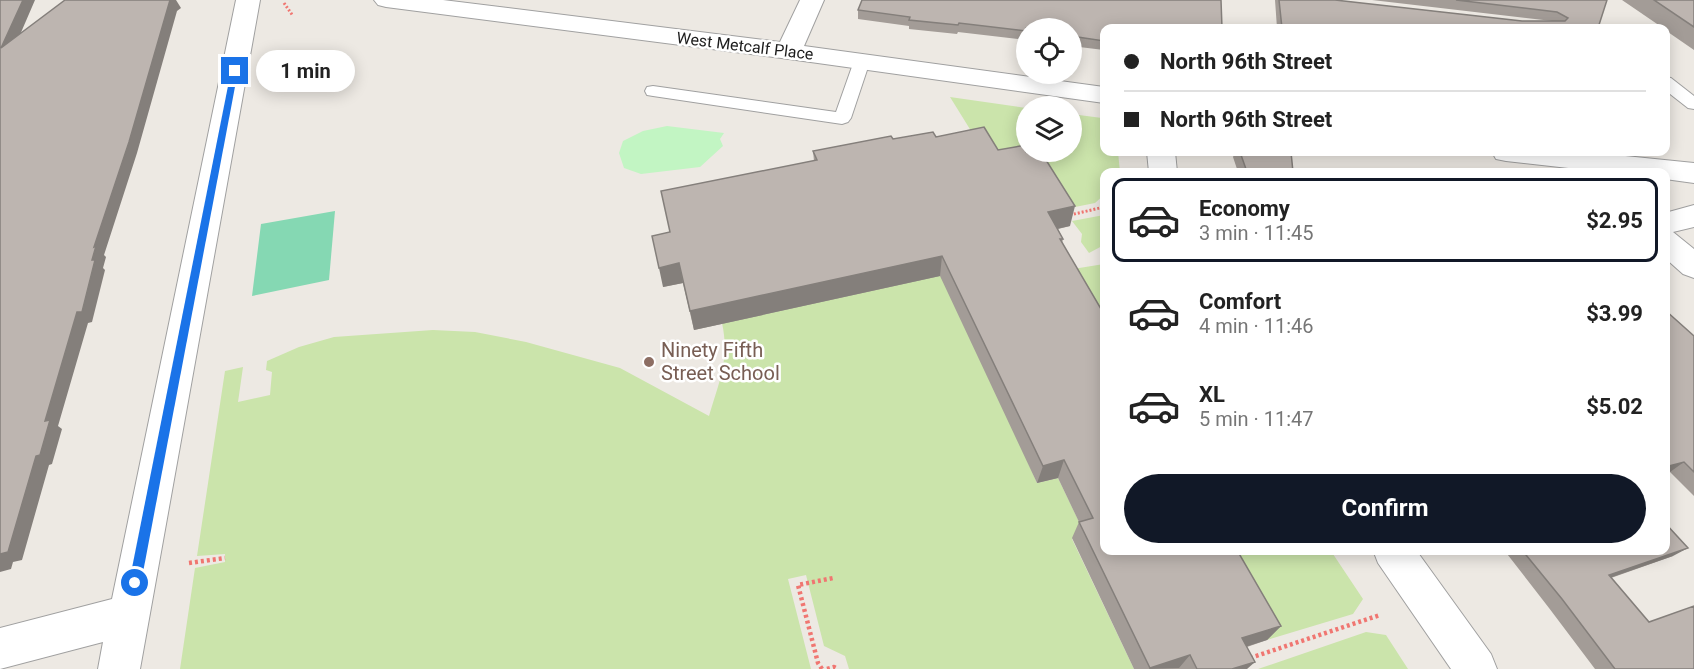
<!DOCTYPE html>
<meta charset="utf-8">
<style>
body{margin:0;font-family:Roboto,sans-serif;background:#f2f2f2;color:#222;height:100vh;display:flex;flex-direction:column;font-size:22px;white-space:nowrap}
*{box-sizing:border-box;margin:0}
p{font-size:20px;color:#767676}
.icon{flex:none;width:33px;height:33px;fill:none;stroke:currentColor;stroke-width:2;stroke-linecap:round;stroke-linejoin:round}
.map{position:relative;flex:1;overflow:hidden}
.drawer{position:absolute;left:1100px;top:168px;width:570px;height:387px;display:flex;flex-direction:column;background:#fff;border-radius:12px;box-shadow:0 3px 15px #0003}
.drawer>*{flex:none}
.guide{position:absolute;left:1100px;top:24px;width:570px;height:132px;border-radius:12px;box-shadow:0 3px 15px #0003;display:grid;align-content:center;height:132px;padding:0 24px;background:#fff}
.buttons{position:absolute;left:1016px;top:18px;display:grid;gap:12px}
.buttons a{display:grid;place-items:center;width:66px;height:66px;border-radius:50%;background:#fff;box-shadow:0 3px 15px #0003;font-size:30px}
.end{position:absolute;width:27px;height:27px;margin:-14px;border:8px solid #1a73e8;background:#fff;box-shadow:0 0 0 3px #fff}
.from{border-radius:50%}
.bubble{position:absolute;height:42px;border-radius:21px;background:#fff;box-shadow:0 3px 15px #0003;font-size:20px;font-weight:700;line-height:42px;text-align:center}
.guide b{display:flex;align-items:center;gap:21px;height:57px;font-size:22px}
.guide b+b{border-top:2px solid #e0e0e0}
.guide i{width:15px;height:15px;background:#222}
ul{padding:10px 0 0;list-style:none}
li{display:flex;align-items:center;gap:18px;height:84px;margin:0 12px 9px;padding:0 12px;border:3px solid transparent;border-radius:12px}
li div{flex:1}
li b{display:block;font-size:22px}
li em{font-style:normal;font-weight:700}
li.selected{border-color:#111827}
li>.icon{width:54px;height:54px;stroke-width:1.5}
.cta{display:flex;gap:12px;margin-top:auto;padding:12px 24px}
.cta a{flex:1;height:69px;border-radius:36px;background:#111827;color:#fff;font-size:24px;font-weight:700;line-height:69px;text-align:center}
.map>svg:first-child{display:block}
</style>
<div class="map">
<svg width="1694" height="669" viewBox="0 0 1694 669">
<rect width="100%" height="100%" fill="#ede9e3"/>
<path fill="#cbe4ab" d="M950 97 1026 108V152H1071V114L1102 118 1104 120V152H1118L1120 172H1104V195L1095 203 1060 210 981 147Z
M1104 215V245L1089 253 1081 242 1082 234 1072 221Z
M1104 264V345L1073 269Z
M943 269 1037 483 1058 478 1085 534 1072 539 1134 669H849L845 656 824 646 806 575 788 579 811 669H180L195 568 225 562V554L197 556 225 371 243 367 238 402 270 395 272 372 266 370 267 361 299 347 334 337 433 330 475 332 526 342 620 368 709 416C719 381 730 360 722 323Z
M1216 551H1331L1363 599 1353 614 1267 640Z
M1366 632 1386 635 1408 669H1258Z"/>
<path fill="#c2f5c3" d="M667 126 724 133 720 139 723 146 700 167 641 174 624 168 619 153 623 141 643 131Z"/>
<path fill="#85d8b3" d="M335 211 329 280 252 296 261 224Z"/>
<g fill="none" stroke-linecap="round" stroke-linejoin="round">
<defs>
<path id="lane" d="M862 56 870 61 851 118 848 122 842 124 653 96 647 95 645 91 647 87 653 86 836 112 854 61Z
M1665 77 1671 78 1694 96V109L1688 108 1665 90Z"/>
<path id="street" d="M236 0H260L140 669H98L103 642 0 669V628L112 599Z
M374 0H443L780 42 800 0H824L804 46 1104 87V103L789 59 386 7 378 5Z
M1147 152H1175L1177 172H1149Z
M1492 152H1586L1694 163V183L1665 179V172H1604L1506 161 1496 159Z
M1694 205V227L1673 232 1694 249V278L1683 274 1665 258V213Z
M1373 550H1416L1491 654 1497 669H1451L1378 563Z"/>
</defs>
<use href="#lane" stroke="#a0a0a0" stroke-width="2"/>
<use href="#street" stroke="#a0a0a0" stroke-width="2"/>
<path stroke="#f07671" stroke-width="3" stroke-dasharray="2 2" stroke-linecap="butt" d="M284 3 293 16
M1070 215 1104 207"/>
<path stroke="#f07671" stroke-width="4.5" stroke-dasharray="3 3" stroke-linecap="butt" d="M189 563 225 558
M1250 658 1380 615
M822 669 818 663 798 585 833 578
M827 669 834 667 838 669"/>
<use href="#lane" fill="#fff" fill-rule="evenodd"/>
<use href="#street" fill="#fff" fill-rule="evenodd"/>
</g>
<path fill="#a39c97" d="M1275 0H1335L1522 21H1552L1372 0H1607L1598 28H1277Z
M1622 0H1694V50L1665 30V28H1663Z
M858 10 1104 28V50L1071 46V28H1026V40L958 32 957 34 909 29V26L858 19Z
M936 137 998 150 1070 226 1058 229 1063 239 1062 243 1104 550 1281 626 1267 640 1247 647V669H1134L1072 538 1079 522 1058 478 1037 483 940 276 694 330 683 283 663 287 670 232 814 161 813 151 893 139Z
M1235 152H1291L1293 172H1238L1233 157Z
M1694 336V496L1670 472Z
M1504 550H1665L1673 556 1611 578 1649 622 1694 669H1595L1549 608Z"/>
<path fill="#847f7b" d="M23 0H35L10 58 1 48Z
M170 0H176L181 8 177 11 137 153 104 255 106 257 103 268 105 270 92 322 88 323 58 426 62 429 52 464 49 465 22 560 13 562 11 569 0 572V554L45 421 92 260 94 247Z
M1075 206 1070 226 1043 232 1048 212Z
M942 256 940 276 694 330 690 311Z
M679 263 683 283 663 287 659 268Z
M1064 460 1058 478 1037 483 1043 466Z
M1684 462 1670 472 1665 473V467Z
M1688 548 1673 556 1595 583 1609 575Z
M1281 626 1267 640 1229 652 1242 638Z
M1190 655 1179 668 1149 669 1150 668Z
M1255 662 1247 669H1232Z"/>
<path fill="#bdb5b0" stroke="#847f7b" stroke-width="1.5" d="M0 0H23L1 48 65 0H170L129 142 94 247 96 246 92 260H95L82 312H77L45 421 50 420 40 455 36 456 8 552 0 554Z
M862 0H1221L1222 28H1104V41L1071 36V28H1026V31L959 23 958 25 909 20 910 17 858 10Z
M1279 0H1335L1522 21H1565L1568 18 1557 12 1456 0H1607L1598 28H1282Z
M1654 0H1694V27Z
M984 127 998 150 1026 145V152H1041L1075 206 1048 212 1063 239H1060L1104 314V550H1237L1281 626 1242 638 1255 662 1232 669H1197L1190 655 1150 668 1079 522 1093 518 1064 460 1043 466 942 256 690 311 679 263 659 268 652 236 670 232 661 191 817 160 813 151 891 136 893 139 933 132 936 137Z
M1240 152H1291L1293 172H1247Z
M1665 310 1694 336V472L1684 462 1665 467Z
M1665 523 1688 548 1609 575 1649 622 1694 606V669H1615L1562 599 1522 550H1665Z"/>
<path fill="#1a73e8" d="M235 68 238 71 141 583 135 589 129 583 231 71Z"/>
<circle fill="#8d6e63" stroke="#fff" stroke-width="2" cx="649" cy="362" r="6"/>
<g text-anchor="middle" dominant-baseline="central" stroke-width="5" stroke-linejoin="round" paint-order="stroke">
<g font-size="16" fill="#1c1c1c" stroke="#fff">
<text transform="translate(745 46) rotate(7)">West Metcalf Place</text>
</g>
<g font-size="20" fill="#785e54" stroke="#fff" text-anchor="start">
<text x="661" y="350">Ninety Fifth<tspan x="661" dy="23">Street School</tspan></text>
</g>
</g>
</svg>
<div class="buttons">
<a><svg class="icon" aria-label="locate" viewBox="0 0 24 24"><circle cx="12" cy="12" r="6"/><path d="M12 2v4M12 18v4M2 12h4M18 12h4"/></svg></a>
<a><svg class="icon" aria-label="layers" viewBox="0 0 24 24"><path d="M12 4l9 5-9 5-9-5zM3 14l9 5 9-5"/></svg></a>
</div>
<i class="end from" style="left:135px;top:583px"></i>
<i class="end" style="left:235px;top:71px"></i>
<div class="bubble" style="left:256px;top:50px;width:99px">1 min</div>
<div class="guide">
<b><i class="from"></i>North 96th Street</b>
<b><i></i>North 96th Street</b>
</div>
<section class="drawer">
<ul>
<li class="selected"><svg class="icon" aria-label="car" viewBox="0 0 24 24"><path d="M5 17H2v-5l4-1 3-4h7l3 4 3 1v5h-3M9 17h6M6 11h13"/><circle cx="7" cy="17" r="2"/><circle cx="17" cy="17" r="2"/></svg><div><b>Economy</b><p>3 min · 11:45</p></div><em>$2.95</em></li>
<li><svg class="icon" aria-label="car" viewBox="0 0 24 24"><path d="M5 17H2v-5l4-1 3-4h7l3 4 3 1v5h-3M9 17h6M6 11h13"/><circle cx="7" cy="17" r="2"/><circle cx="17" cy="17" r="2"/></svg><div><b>Comfort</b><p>4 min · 11:46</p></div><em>$3.99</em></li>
<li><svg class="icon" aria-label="car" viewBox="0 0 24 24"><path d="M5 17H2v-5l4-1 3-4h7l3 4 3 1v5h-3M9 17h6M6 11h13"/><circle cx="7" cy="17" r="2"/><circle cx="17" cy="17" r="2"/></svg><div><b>XL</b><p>5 min · 11:47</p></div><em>$5.02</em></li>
</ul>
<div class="cta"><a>Confirm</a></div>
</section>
</div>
